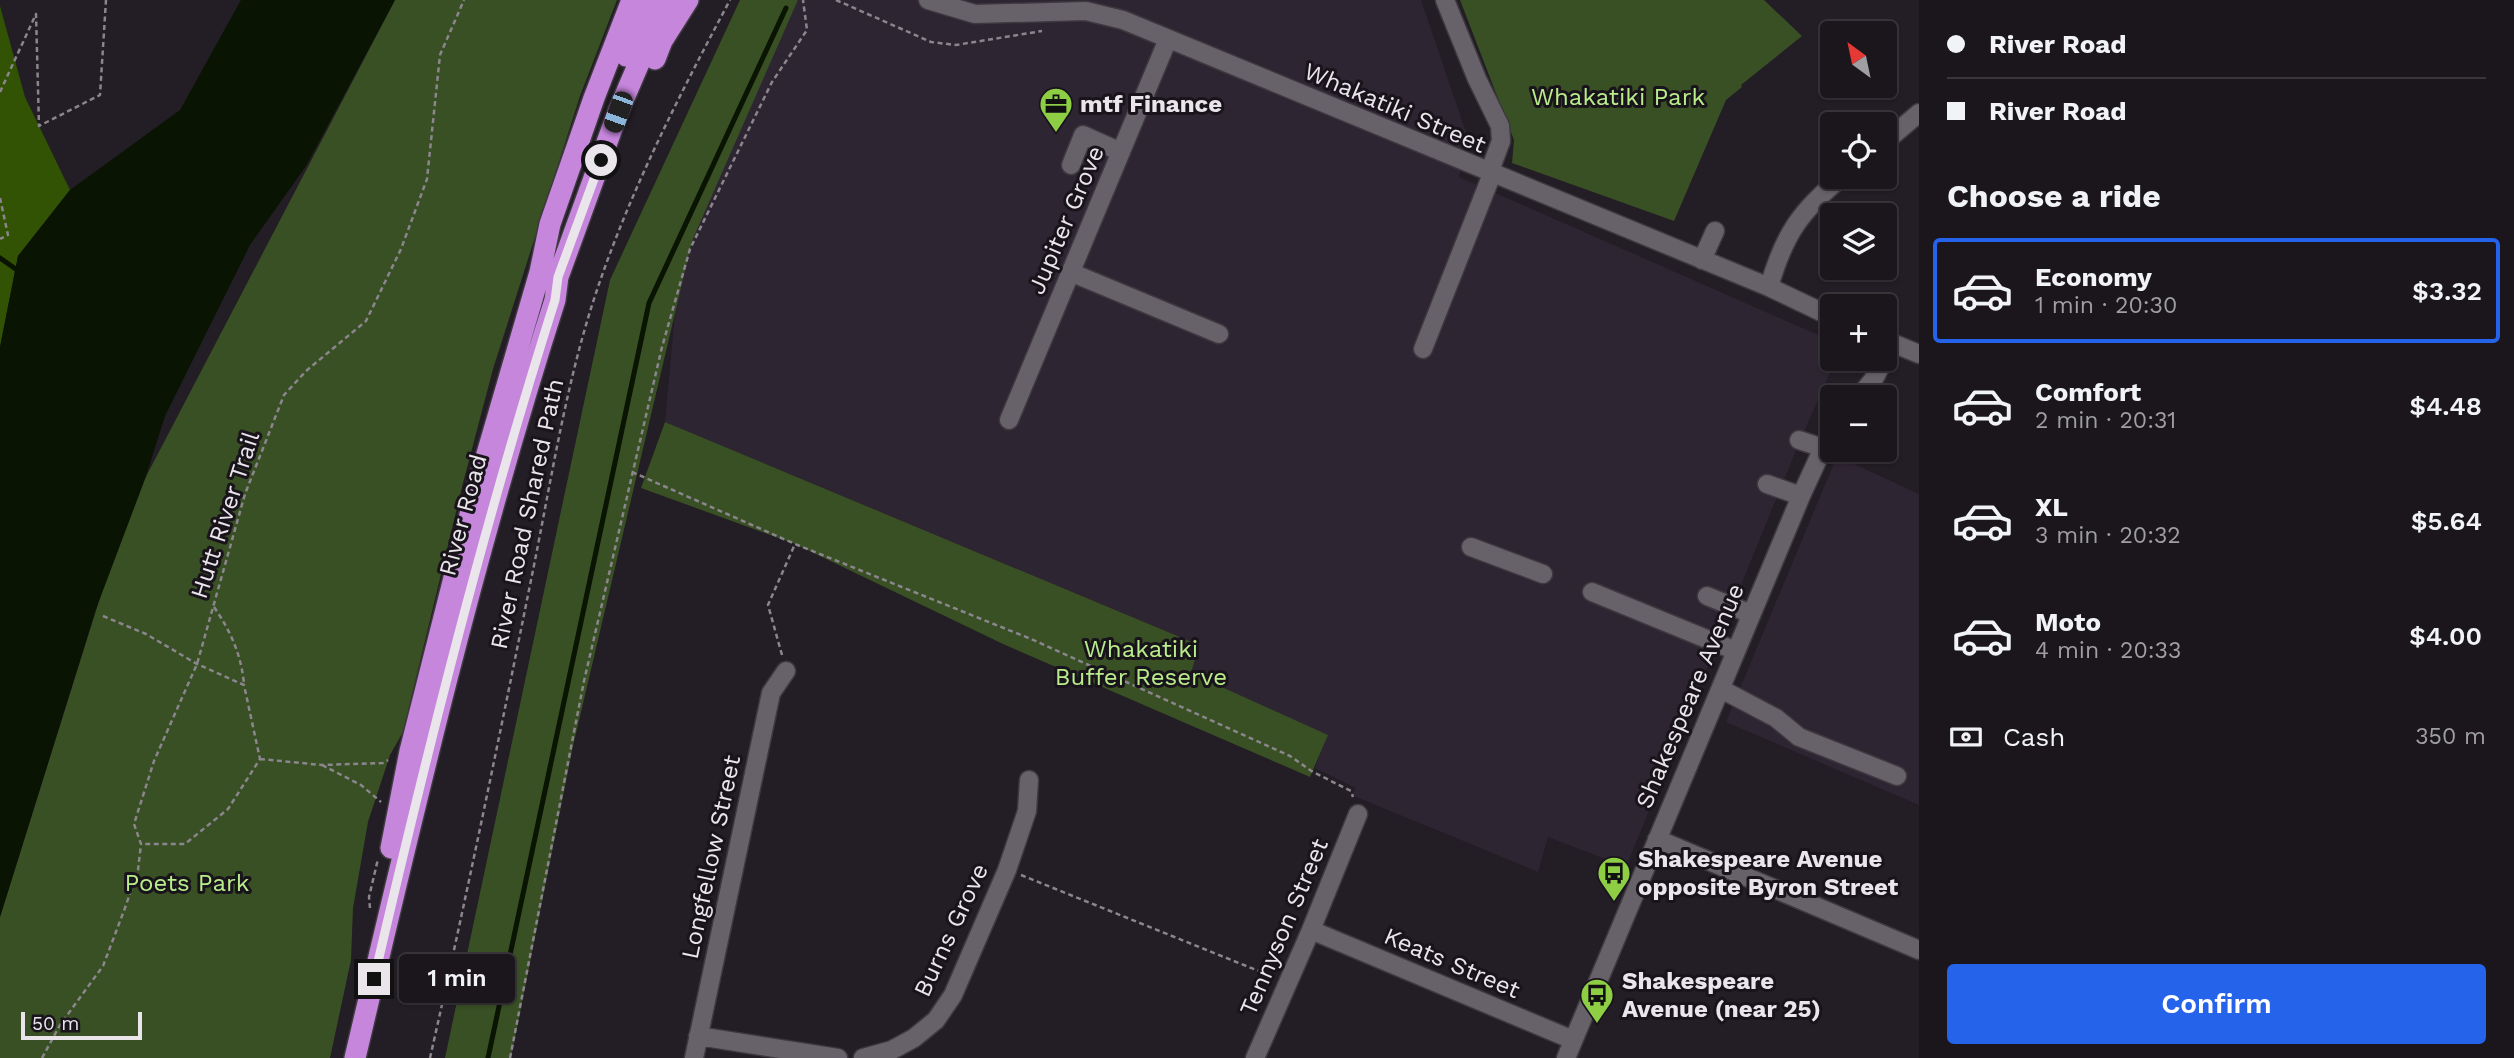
<!DOCTYPE html>
<meta charset="utf-8">
<style>
body{margin:0;font-family:"Work Sans",sans-serif;background:#231f25;color:#f1f3f6;height:100vh;display:flex;flex-direction:column;font-size:26px;white-space:nowrap}
*{box-sizing:border-box;margin:0}
p{font-size:23px;color:#9f9fa3}
.icon{flex:none;width:38px;height:38px;fill:none;stroke:currentColor;stroke-width:2;stroke-linecap:round;stroke-linejoin:round}
.map{position:relative;flex:1;overflow:hidden}
.details{display:flex;flex-direction:column;background:#1a161c;width:595px}
.details>*{flex:none}
.top-card{display:grid;align-content:center;height:154px;padding:0 28px;background:#1a161c}
.needle{width:46px;rotate:327deg}
.fabs{position:absolute;left:1820px;top:21px;display:grid;gap:14px}
.fabs a{display:grid;place-items:center;width:77px;height:77px;border-radius:7px;background:#1a161c;box-shadow:0 2px 5px #0004,0 0 0 2px #38353b;font-size:35px}
.scale{position:absolute;left:21px;bottom:18px;width:121px;box-sizing:border-box;padding-left:7px;border:4px solid #e9e5eb;border-top:0;font-size:19px;line-height:24px;white-space:nowrap;color:#e9e5eb;-webkit-text-stroke:5px #19141b;paint-order:stroke}
.end{position:absolute;width:32px;height:32px;margin:-16px;border:9px solid #e9e5eb;background:#111;box-shadow:0 0 0 4px #111}
.from{border-radius:50%}
.bubble{position:absolute;height:49px;border-radius:7px;background:#1a161c;box-shadow:0 2px 5px #0004,0 0 0 2px #38353b;font-size:23px;font-weight:600;line-height:49px;text-align:center}
.car{position:absolute;width:21px;height:42px;margin:-21px -10px;border-radius:9px;box-shadow:0 0 5px 2px #0007;background:linear-gradient(#222 24%,#8ab4d8 0 40%,#222 0 76%,#8ab4d8 0 86%,#222 0)}
.top-card b{display:flex;align-items:center;gap:24px;height:66px;font-size:26px}
.top-card b+b{border-top:2px solid #38353b}
.top-card i{width:18px;height:18px;background:#f1f3f6}
ul{padding:0;list-style:none}
li{display:flex;align-items:center;gap:21px;height:105px;margin:0 14px 10px;padding:0 14px;border:4px solid transparent;border-radius:7px}
li div{flex:1}
li b{display:block;font-size:26px}
li em{font-style:normal;font-weight:600}
li.on{border-color:#2563eb}
li>.icon{width:63px;height:63px;stroke-width:1.5}
h2{padding:0 28px;font-size:32px;line-height:84px}
.pay{display:flex;align-items:center;gap:18px;height:77px;padding:0 28px;font-size:26px}
.pay p{margin-inline-start:auto}
.button{display:flex;gap:14px;margin-top:auto;padding:14px 28px}
.button a{flex:1;height:80px;border-radius:7px;background:#2563eb;color:#fff;font-size:28px;font-weight:600;line-height:80px;text-align:center}
main{display:flex;flex:1;min-height:0}
.map>svg:first-child{display:block}
</style>
<main>
<div class="map">
<svg width="1919" height="1058" viewBox="0 0 1919 1058">
<rect width="100%" height="100%" fill="#231d25"/>
<path fill="#2e2532" d="M798 0H1421L1469 141 1459 177 1832 341V359H1836L1799 443 1626 867 1548 837 1538 872 1352 795 1356 788 1315 768 1327 735 1191 673 1198 645 665 422 679 269Z
M1837 456 1919 494V805L1726 722Z"/>
<path fill="#394f24" d="M395 0H617L580 96 493 369 463 483 403 732 390 755 368 822 353 908 351 960 330 1058H0V917L104 585 139 490Z
M740 0H798L692 241 573 746 511 1058H445L610 280Z
M1460 0H1764L1802 36 1741 85 1742 87 1726 100 1674 221 1512 163 1514 140Z
M665 422 1199 645 1191 673 1328 735 1310 777 1003 644 795 544 641 488Z"/>
<path fill="#325204" d="M0 6 25 97 70 190 18 256 0 347Z"/>
<path fill="#0a1402" d="M241 0H395L306 166 250 245 165 416 145 479 96 609 0 917V347L18 256 70 190 180 110Z"/>
<g fill="none" stroke-linecap="round" stroke-linejoin="round">
<path stroke="#0a1402" stroke-width="5" d="M0 258 20 272
M488 1058 649 303 786 8"/>
<defs>
<path id="minor" d="M928 0 975 14 1086 11 1123 20 1769 287 1832 317
M1445 0 1477 79 1500 126 1501 141 1489 173
M1885 142 1919 113
M1071 165 1083 135 1121 152
M1702 260 1715 231
M1070 272 1219 334
M1769 287C1784 235 1800 211 1842 177
M1885 340 1919 354
M1423 349 1492 174
M1859 397 1875 377 1884 359
M1009 420 1168 39
M1799 440 1823 448
M1767 484 1801 496
M1471 547 1543 574
M1592 592 1736 651
M1707 596 1751 614
M1721 689 1776 718 1799 737 1897 776
M1657 839 1919 950
M1311 930 1573 1040
M698 1036 838 1058
M694 1058 771 693 786 671
M863 1058 892 1050 914 1038 936 1020 953 995 1007 870 1027 811 1029 780
M1255 1058 1311 930 1358 814
M1566 1058 1801 496 1823 448 1832 433"/>
<path id="highway" d="M626 56 649 0
M655 59 662 41 688 0
M391 848 410 751 475 495 540 272 550 224 594 98 632 0
M355 1058C415 803 475 549 555 300L558 277 618 112 666 0"/>
</defs>
<use href="#minor" stroke="#3d393f" stroke-width="21"/>
<use href="#highway" stroke="#3d393f" stroke-width="24"/>
<path stroke="#8b868d" stroke-width="2.5" stroke-dasharray="5 3.5" stroke-linecap="butt" d="M836 0 931 42 956 45 1042 31
M0 92 36 14 39 126 100 95 106 0
M0 198 8 235 0 239
M632 472 795 544 1031 639 1290 756 1313 772 1351 791 1353 797
M214 607C231 632 241 654 244 684
M103 616 146 634 197 664 244 685 260 759 228 809 185 844H141
M782 655 768 605 795 544
M260 759 322 765 383 763 388 760
M322 765 361 785 381 802
M1021 875 1271 976
M370 908 369 897 378 859
M42 1058 60 1025 103 966 125 908 138 870 141 844 134 824 154 761 197 664 245 494 284 395 306 371 366 321 401 249 427 179 440 55 464 0
M430 1058C466 899 499 739 531 580 551 483 566 380 598 287 632 187 680 94 730 0
M510 1058 584 681 662 347 690 249 772 82 807 30 803 0"/>
<use href="#minor" stroke="#67616a" stroke-width="18"/>
<use href="#highway" stroke="#c586dc" stroke-width="21"/>
</g>
<g fill="none" stroke-linecap="round" stroke-linejoin="round">
<path stroke="#e9e5eb" stroke-width="9" d="M374 979C427 751 484 523 555 300L558 277 601 160"/>
</g>
<defs>
<symbol id="office-pin" viewBox="-11 -11 22 30"><path d="M0 17L-7.5 6A9.5 9.5 0 1 1 7.5 6Z" fill="#8dce44" stroke="#19141b"/><path d="M-6-3h4V-5.5h4V-3h4V5H-6ZM-1-4.5V-3h2v-1.5ZM-6 0V1H6V0Z" fill="#111"/></symbol>
<symbol id="bus-pin" viewBox="-11 -11 22 30"><path d="M0 17L-7.5 6A9.5 9.5 0 1 1 7.5 6Z" fill="#8dce44" stroke="#19141b"/><path d="M-5-6H5V4H4V6H2V4H-2V6H-4V4H-5ZM-3.5-4V0h7V-4ZM-3.5 1.2v1.5H-2V1.2ZM2 1.2v1.5H3.5V1.2Z" fill="#111"/></symbol>
</defs>
<g fill-rule="evenodd">
<use href="#office-pin" x="1037" y="85" width="38" height="52"/>
<use href="#bus-pin" x="1595" y="854" width="38" height="52"/>
<use href="#bus-pin" x="1578" y="976" width="38" height="52"/>
</g>
<g text-anchor="middle" dominant-baseline="central" stroke-width="6" stroke-linejoin="round" paint-order="stroke">
<g font-size="24" fill="#b9ec8a" stroke="#19141b">
<text x="1618" y="97">Whakatiki Park</text>
<text x="1141" y="649">Whakatiki<tspan x="1141" dy="28">Buffer Reserve</tspan></text>
<text x="187" y="883">Poets Park</text>
</g>
<g font-size="24" font-weight="bold" fill="#e9e5eb" stroke="#19141b" text-anchor="start">
<text x="1080" y="104">mtf Finance</text>
<text x="1638" y="859">Shakespeare Avenue<tspan x="1638" dy="28">opposite Byron Street</tspan></text>
<text x="1622" y="981">Shakespeare<tspan x="1622" dy="28">Avenue (near 25)</tspan></text>
</g>
<g font-size="24" fill="#e9e5eb" stroke="#19141b">
<text transform="translate(1395 108) rotate(23)">Whakatiki Street</text>
<text transform="translate(1066 220) rotate(-67)">Jupiter Grove</text>
<text transform="translate(527 514) rotate(-78)">River Road Shared Path</text>
<text transform="translate(225 515) rotate(-72)">Hutt River Trail</text>
<text transform="translate(463 515) rotate(-75)">River Road</text>
<text transform="translate(1690 696) rotate(-67)">Shakespeare Avenue</text>
<text transform="translate(711 857) rotate(-78)">Longfellow Street</text>
<text transform="translate(1284 927) rotate(-67)">Tennyson Street</text>
<text transform="translate(951 930) rotate(-65)">Burns Grove</text>
<text transform="translate(1452 963) rotate(23)">Keats Street</text>
</g>
</g>
</svg>
<div class="fabs">
<a><svg class="needle" viewBox="-14 -14 28 28"><path d="M0-13l5 13h-10z" fill="#e53935"/><path d="M0 13l5-13h-10z" fill="#9f9fa3"/></svg></a>
<a><svg class="icon" aria-label="locate" viewBox="0 0 24 24"><circle cx="12" cy="12" r="6"/><path d="M12 2v4M12 18v4M2 12h4M18 12h4"/></svg></a>
<a><svg class="icon" aria-label="layers" viewBox="0 0 24 24"><path d="M12 4l9 5-9 5-9-5zM3 14l9 5 9-5"/></svg></a>
<a>+</a>
<a>−</a>
</div>
<div class="scale">50 m</div>
<i class="end from" style="left:601px;top:160px"></i>
<i class="end" style="left:374px;top:979px"></i>
<div class="bubble" style="left:399px;top:954px;width:116px">1 min</div>
<i class="car" style="left:618px;top:112px;rotate:200deg"></i>
</div>
<section class="details">
<div class="top-card">
<b><i class="from"></i>River Road</b>
<b><i></i>River Road</b>
</div>
<h2>Choose a ride</h2>
<ul>
<li class="on"><svg class="icon" aria-label="car" viewBox="0 0 24 24"><path d="M5 17H2v-5l4-1 3-4h7l3 4 3 1v5h-3M9 17h6M6 11h13"/><circle cx="7" cy="17" r="2"/><circle cx="17" cy="17" r="2"/></svg><div><b>Economy</b><p>1 min · 20:30</p></div><em>$3.32</em></li>
<li><svg class="icon" aria-label="car" viewBox="0 0 24 24"><path d="M5 17H2v-5l4-1 3-4h7l3 4 3 1v5h-3M9 17h6M6 11h13"/><circle cx="7" cy="17" r="2"/><circle cx="17" cy="17" r="2"/></svg><div><b>Comfort</b><p>2 min · 20:31</p></div><em>$4.48</em></li>
<li><svg class="icon" aria-label="car" viewBox="0 0 24 24"><path d="M5 17H2v-5l4-1 3-4h7l3 4 3 1v5h-3M9 17h6M6 11h13"/><circle cx="7" cy="17" r="2"/><circle cx="17" cy="17" r="2"/></svg><div><b>XL</b><p>3 min · 20:32</p></div><em>$5.64</em></li>
<li><svg class="icon" aria-label="car" viewBox="0 0 24 24"><path d="M5 17H2v-5l4-1 3-4h7l3 4 3 1v5h-3M9 17h6M6 11h13"/><circle cx="7" cy="17" r="2"/><circle cx="17" cy="17" r="2"/></svg><div><b>Moto</b><p>4 min · 20:33</p></div><em>$4.00</em></li>
</ul>
<div class="pay"><svg class="icon" aria-label="cash" viewBox="0 0 24 24"><path d="M3 7h18v10H3z"/><circle cx="12" cy="12" r="2"/></svg>Cash<p>350 m</p></div>
<div class="button"><a>Confirm</a></div>
</section>
</main>
